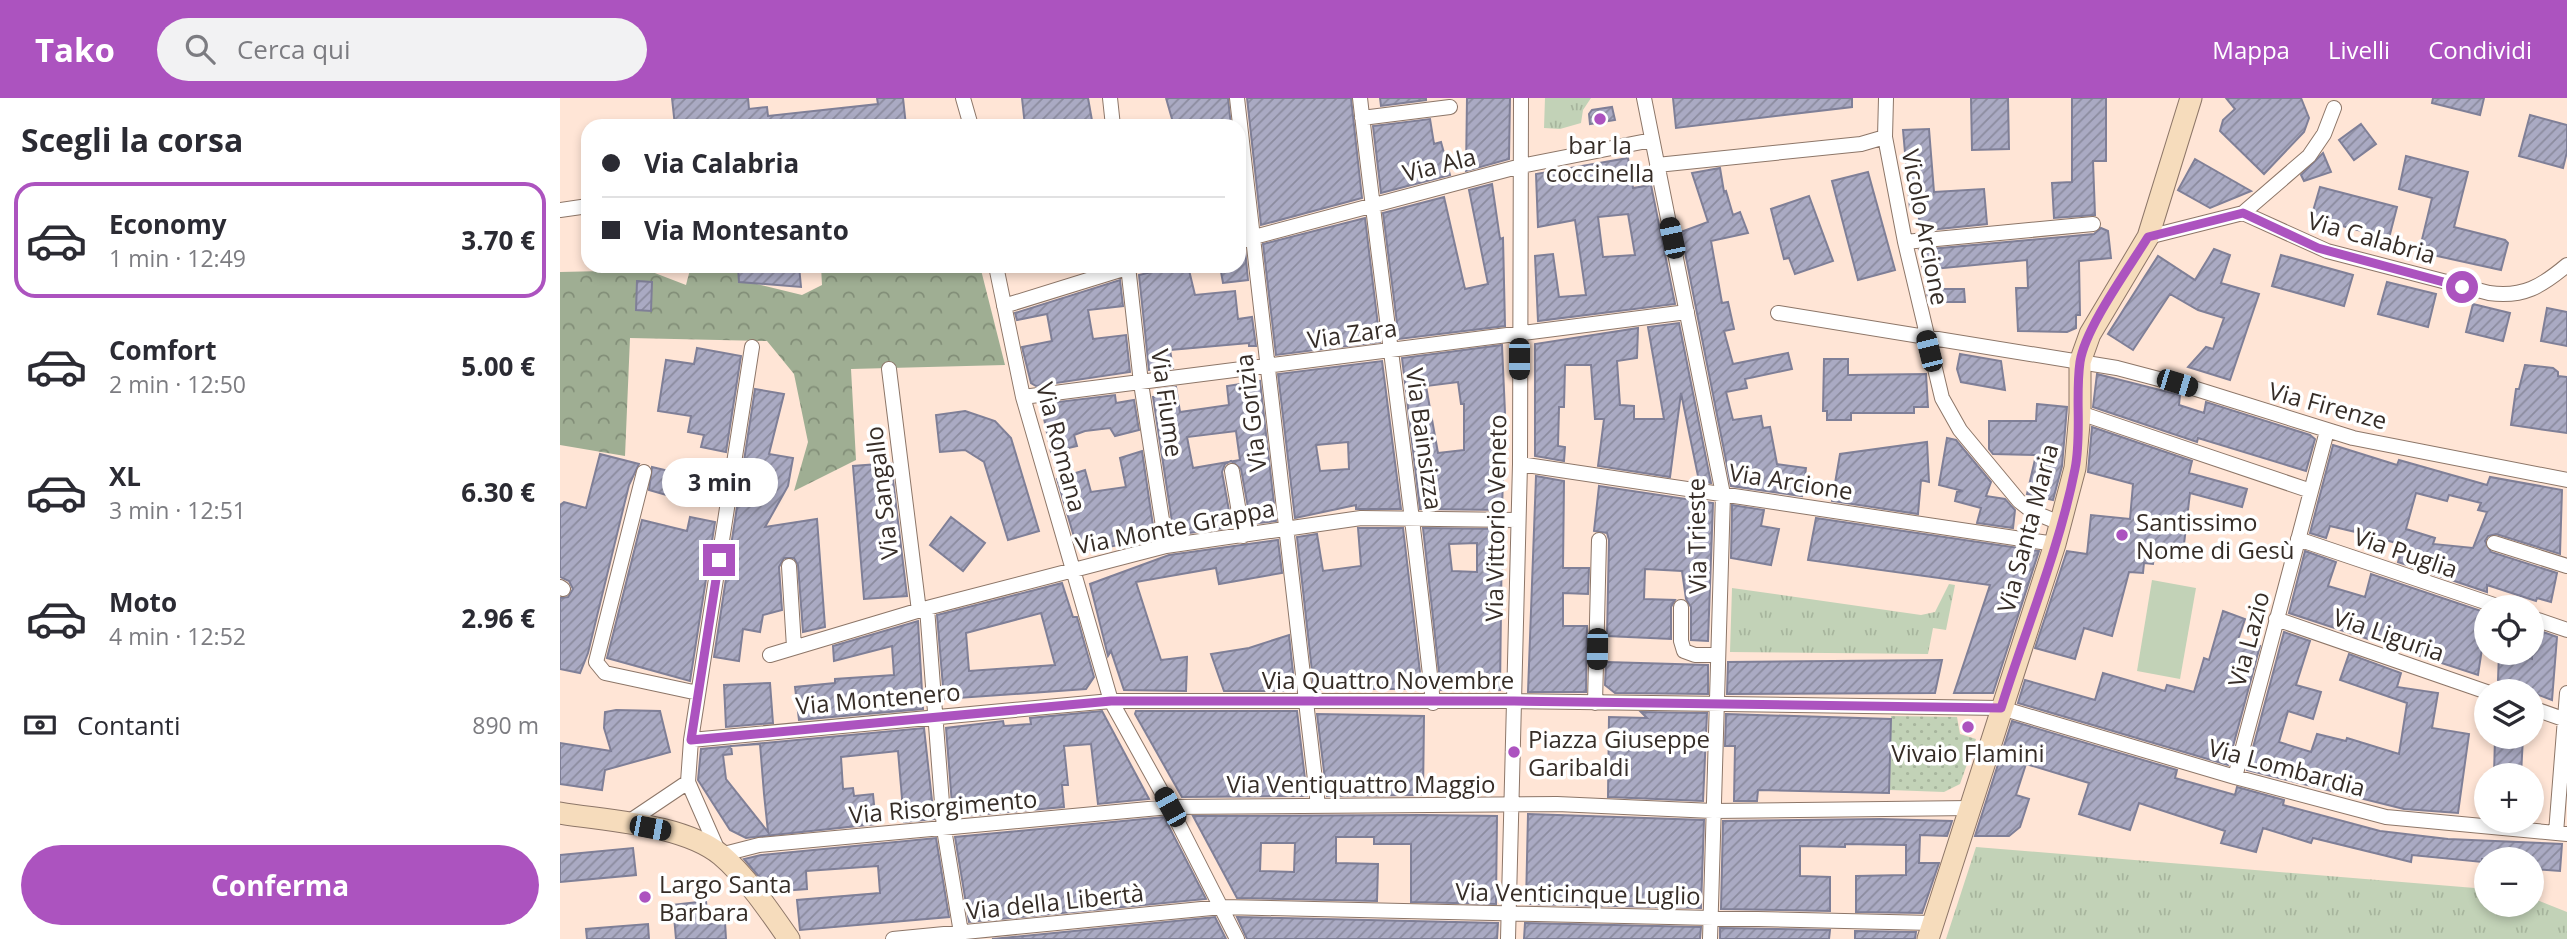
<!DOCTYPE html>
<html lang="it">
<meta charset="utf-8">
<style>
body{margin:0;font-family:"Open Sans",sans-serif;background:#f2f2f3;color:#2b2b33;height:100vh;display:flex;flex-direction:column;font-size:26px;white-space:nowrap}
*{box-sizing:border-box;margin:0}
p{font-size:23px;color:#7c7c81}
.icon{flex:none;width:38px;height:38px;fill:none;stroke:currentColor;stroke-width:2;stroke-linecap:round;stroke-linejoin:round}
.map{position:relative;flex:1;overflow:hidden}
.panel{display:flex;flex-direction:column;background:#fff;width:560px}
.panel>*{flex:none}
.banner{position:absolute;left:21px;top:21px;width:665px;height:154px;border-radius:21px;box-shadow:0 4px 10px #0003;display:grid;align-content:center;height:154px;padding:0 21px;background:#fff}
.tools{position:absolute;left:1914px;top:497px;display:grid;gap:14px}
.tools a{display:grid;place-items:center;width:70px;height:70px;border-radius:50%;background:#fff;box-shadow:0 4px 10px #0003;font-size:35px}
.end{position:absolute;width:32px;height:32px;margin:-16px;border:9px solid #ac53bf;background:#fff;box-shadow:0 0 0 4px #fff}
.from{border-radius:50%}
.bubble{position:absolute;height:49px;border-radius:24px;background:#fff;box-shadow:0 4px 10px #0003;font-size:23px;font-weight:700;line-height:49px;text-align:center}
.car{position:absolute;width:21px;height:42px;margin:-21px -10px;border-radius:9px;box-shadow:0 0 5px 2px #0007;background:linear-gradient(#222 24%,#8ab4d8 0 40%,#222 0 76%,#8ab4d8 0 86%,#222 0)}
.banner b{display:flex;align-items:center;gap:24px;height:66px;font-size:26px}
.banner b+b{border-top:2px solid #e1e1e2}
.banner i{width:18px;height:18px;background:#2b2b33}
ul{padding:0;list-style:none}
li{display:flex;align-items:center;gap:21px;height:116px;margin:0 14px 10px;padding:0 7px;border:4px solid transparent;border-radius:21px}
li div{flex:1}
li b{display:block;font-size:26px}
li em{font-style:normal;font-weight:700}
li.selected{border-color:#ac53bf}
li>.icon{width:63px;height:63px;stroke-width:1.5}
h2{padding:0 21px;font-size:32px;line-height:84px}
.pay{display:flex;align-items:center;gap:18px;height:77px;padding:0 21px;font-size:26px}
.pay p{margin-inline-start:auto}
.button{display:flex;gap:14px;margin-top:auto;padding:14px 21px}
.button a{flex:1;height:80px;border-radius:42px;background:#ac53bf;color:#fff;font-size:28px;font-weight:700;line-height:80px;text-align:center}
header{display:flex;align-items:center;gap:42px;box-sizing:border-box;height:98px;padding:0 35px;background:#ac53bf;color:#fff}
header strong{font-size:33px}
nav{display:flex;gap:38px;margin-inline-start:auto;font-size:24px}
.search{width:490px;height:63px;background:#f2f2f3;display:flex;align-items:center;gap:18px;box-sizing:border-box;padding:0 24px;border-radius:38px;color:#7c7c81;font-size:26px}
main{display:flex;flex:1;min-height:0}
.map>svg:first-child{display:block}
</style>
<header>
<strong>Tako</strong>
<div class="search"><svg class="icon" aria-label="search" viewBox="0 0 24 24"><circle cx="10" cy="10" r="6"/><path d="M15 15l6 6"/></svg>Cerca qui</div>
<nav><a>Mappa</a><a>Livelli</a><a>Condividi</a></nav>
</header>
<main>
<section class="panel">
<h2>Scegli la corsa</h2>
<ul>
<li class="selected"><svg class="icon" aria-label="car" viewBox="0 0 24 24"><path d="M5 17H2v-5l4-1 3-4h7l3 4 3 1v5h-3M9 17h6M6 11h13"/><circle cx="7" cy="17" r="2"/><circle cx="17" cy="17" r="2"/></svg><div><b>Economy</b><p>1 min · 12:49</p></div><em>3.70 €</em></li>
<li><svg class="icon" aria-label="car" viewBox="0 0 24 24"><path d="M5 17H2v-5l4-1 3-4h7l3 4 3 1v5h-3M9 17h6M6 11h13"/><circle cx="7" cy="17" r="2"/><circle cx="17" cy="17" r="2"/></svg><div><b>Comfort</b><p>2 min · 12:50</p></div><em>5.00 €</em></li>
<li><svg class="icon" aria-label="car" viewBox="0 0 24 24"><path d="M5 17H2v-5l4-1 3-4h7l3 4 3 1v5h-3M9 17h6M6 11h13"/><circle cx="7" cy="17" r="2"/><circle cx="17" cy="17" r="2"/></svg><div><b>XL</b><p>3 min · 12:51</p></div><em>6.30 €</em></li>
<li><svg class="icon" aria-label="car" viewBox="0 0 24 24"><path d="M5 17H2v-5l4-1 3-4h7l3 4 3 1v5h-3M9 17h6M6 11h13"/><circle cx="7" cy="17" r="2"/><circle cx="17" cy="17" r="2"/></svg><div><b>Moto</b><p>4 min · 12:52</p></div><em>2.96 €</em></li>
</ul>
<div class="pay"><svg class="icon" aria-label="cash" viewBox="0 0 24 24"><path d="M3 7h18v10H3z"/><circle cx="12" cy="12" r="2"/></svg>Contanti<p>890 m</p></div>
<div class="button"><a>Conferma</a></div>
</section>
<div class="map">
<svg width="2007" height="841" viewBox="0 0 2007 841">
<defs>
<pattern id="grass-tufts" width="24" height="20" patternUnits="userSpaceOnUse" patternTransform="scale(1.75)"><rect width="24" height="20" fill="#c2d2b7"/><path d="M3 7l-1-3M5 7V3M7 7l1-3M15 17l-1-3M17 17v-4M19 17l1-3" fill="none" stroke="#a7b59d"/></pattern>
<pattern id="forest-crowns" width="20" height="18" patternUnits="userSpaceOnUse" patternTransform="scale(1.75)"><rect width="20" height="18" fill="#9fae93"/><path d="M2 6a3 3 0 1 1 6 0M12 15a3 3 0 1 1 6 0" fill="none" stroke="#828e78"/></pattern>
<pattern id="park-dots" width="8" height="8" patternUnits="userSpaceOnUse" patternTransform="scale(1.75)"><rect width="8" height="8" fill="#c2d2b7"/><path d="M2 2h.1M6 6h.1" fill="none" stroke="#a7b59d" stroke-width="1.8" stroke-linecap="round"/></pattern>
<pattern id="building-hatch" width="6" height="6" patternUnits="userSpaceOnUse" patternTransform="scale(1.75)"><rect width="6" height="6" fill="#aaaac3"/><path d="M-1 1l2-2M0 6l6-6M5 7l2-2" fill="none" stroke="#8b8b9e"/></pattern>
</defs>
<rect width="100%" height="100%" fill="#ffe5d6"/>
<path fill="url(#grass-tufts)" d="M985 0H1031L1023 12 1021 25 1000 31 984 30Z
M1389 486 1395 487 1386 532 1373 530 1368 556 1170 554 1172 490 1361 517 1375 514Z
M1416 749 1927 791V807H1972V800L2007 814V841H1386Z"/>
<path fill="url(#forest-crowns)" d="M131 168 181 171V182L242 197 262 187 261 168H420L445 267 291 271 296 362 234 393 248 344 234 276 207 243 70 240 65 358 0 347V174L87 172 126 187Z"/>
<path fill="url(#park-dots)" d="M1331 618 1397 619 1400 636 1416 641 1400 686 1384 694 1330 692Z"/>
<path fill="#c2d2b7" d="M1592 482 1636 490 1620 581 1577 573Z"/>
<path fill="url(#building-hatch)" stroke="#7f7f97" stroke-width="2" fill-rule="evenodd" d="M112 0H188L189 11 207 9 208 18 318 6 317 0H343L346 28H115Z
M462 0H528L533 28H465Z
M606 0H668L671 28H614Z
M687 0H791L802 100 701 127Z
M820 0H866V2L821 8Z
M907 0H950L949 61 906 73Z
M1113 0H1292V9L1116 30Z
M1411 0H1448L1449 51 1412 52Z
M1512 0H1546V63H1533L1535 117 1494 120 1492 85 1512 84Z
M1666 0H1741L1749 20 1744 34 1704 76 1660 33 1663 22 1675 11Z
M1873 0H1924L1920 17 1872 5Z
M1052 9 1055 22 1030 26 1029 16 1032 12Z
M1970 17 2007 27V54L2003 70 1959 58Z
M870 21 874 46 881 44 890 77 821 95 813 28Z
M1801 26 1816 46 1794 62 1779 42Z
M1369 31 1374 94 1424 91 1427 126 1360 133 1358 110 1350 111 1343 32Z
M1763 55 1771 74 1744 83 1741 77Z
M1846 58 1908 74 1894 129 1945 142 1948 145 1941 172 1859 154 1872 100 1839 91Z
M1068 60 1073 90 1091 87 1115 206 978 223 975 158 993 156 999 199 1026 197 1015 122 978 129 976 76ZM1068 116 1075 157 1043 159 1038 119Z
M1635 61 1691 93 1650 110 1618 92Z
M1160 70 1164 94 1166 93 1173 117 1180 114 1188 135 1151 143 1162 205 1168 204 1174 231 1164 233 1173 266 1228 255 1232 271 1185 281 1187 290 1166 294 1173 322 1201 318 1203 330 1210 329 1217 366 1246 370 1242 398 1171 388 1121 134 1148 124 1132 75Z
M1308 74 1335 172 1298 182 1272 83Z
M932 86 940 141 943 140 945 228 839 241 823 115 884 99 905 191 928 186 909 92Z
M1760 89 1837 109 1829 140 1751 120Z
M1249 98 1273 163 1235 176 1229 160 1224 161 1211 111Z
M805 120 820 244 716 257 703 146Z
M1541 130 1548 133 1551 160 1519 163 1520 217H1516V230L1507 234 1458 233 1456 190H1468L1467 162 1363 172 1359 152 1534 136Z
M685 151 688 182 663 185 660 168H679V152Z
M1654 151 1670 157 1661 185 1699 196 1670 282 1628 269 1646 249 1653 251 1664 220 1638 212 1610 196 1573 252 1548 236 1598 158 1635 182Z
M1721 157 1793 177 1784 208 1712 188Z
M178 168H239L241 189 179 184Z
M616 168H628L635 197 675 193 678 221 692 219 696 248H689V245L610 252 613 270 589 272 579 177Z
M560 182 563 208 528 212 533 241 566 237 570 274 476 288 471 285 462 249 492 243 487 216 457 222 455 215Z
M77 183 92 184 91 213 76 212Z
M1827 184 1876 196 1868 229 1818 216Z
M1366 191H1404L1405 204H1369Z
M1913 206 1950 215 1943 243 1906 234Z
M1987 210 2007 214V248L1981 243Z
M1119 225 1151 385 1139 383 1121 295 1110 379 1038 368 1044 321H1035L1031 267H1005L1004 309H999L998 348 1005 349 1004 363 975 358V246L1078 230 1077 260 1057 263 1060 307 1074 308V321H1104L1088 229Z
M942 247 945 315 942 412 860 411 842 260ZM898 284 901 306H904V352L878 355 866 288Z
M137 250 181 258 166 354 141 349 144 337 128 334 131 318 98 313 106 262 134 266Z
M1400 256 1441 263 1445 292 1401 284 1397 271Z
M1264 261H1288V277L1366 276 1368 309H1354V315H1291V322H1267V313H1263Z
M822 263 841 411H796V407L735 420 718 276ZM788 344 789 371 760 373 756 347Z
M1965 267 1993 270 1998 274V278L2007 279V335L1951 327 1956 291H1959Z
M1537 276 1620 297 1619 307 1644 315 1646 304 1750 337 1755 341 1746 373 1638 340 1637 344 1533 309Z
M700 283 716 423 691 426 681 371 671 363 665 366 662 374 672 429 614 437 593 299H597L596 292 616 289 620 314 669 307 667 288ZM676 333 680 362 633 370 627 339Z
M195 291 224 296 209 356 233 360 228 388 205 429 257 421 265 529 243 534 238 467 234 460H224L219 469 222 512 203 517 200 534 183 531 179 563 154 559Z
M555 297 556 305 574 302 579 332 555 338 550 330 525 333 514 337 517 348 491 354 481 306Z
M1477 306 1507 309 1502 368 1493 402 1467 396 1476 357 1433 356 1429 351V323H1476Z
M405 313 435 323 451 340 479 433 448 442 424 364 405 352 380 354 376 317Z
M1532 329 1632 363 1629 375 1687 391 1682 409 1630 395 1622 463 1594 459 1593 466 1584 465 1583 475 1569 474 1552 538 1524 530 1515 561 1475 550 1507 453 1527 456 1531 417 1570 421 1573 386 1528 374Z
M1387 340 1396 342 1431 384 1426 398 1445 401 1455 412 1453 430 1417 425 1421 410 1395 403 1397 394 1403 393 1379 387Z
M1367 344 1369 384 1361 382 1358 416 1272 403 1280 356Z
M1773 347 1837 367 1839 362 1927 387 1930 379 2002 392 2000 456 1936 436 1928 438 1925 443 1931 454 1997 475 1991 504 1977 500 1976 503 1927 487V494L1838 464 1843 447 1808 437 1770 428 1766 440 1750 435ZM1856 395 1887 403 1889 397 1921 405 1918 412 1927 414 1913 450 1873 446 1875 440 1846 431Z
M582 353 595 441 524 453 517 449 497 381 525 372 531 394 566 389 560 360Z
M40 356 79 366 69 387 28 555 20 575 0 571V500L8 499 13 491 9 483 0 479V407L4 404 26 410Z
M331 365 347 498 304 501 293 368Z
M92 369 130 378 124 402 89 392Z
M976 378 1004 383 1003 470H1029L1028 496 1003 495V528H1027L1026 594H968Z
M1039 388 1153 405 1148 543 1131 542V509L1126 501 1122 473 1085 471 1084 501 1115 502 1111 509V541L1047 538 1049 442 1047 435 1034 433Z
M1172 407 1204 412 1201 428 1219 431 1211 467 1171 460Z
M130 419 155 424 130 583 47 560 82 422 127 433Z
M391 419 425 445 403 473 370 447Z
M1256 420 1479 453 1433 595H1394L1430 487 1248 462Z
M798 430H843L862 591H754L737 439 757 436 763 473 801 468Z
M863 430 942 431 940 592H881ZM917 445V474L892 473 889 446Z
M718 442 722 475 659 486 656 470 576 484 601 562 627 559 626 593 564 592 551 553 548 558 530 486 609 457Z
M1745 453 1776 464 1768 488 1805 499 1811 476 1927 515V544H1923L1918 577 1729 515Z
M502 485 513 519H517L534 579 526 591 384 601 377 517ZM481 515 495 567 409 573 406 535Z
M1663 513 1685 521 1678 542 1700 548 1668 667 1458 605 1465 582 1535 602 1543 575 1605 593 1607 587 1634 594 1644 560 1649 562Z
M358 523 363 611 239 622 235 589 275 585V581L334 577 332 548 274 563 273 548Z
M1972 530 1997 539 1992 602 1938 582 1939 555H1953L1972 561Z
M1724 534 1750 543 1736 587 1761 594 1753 621 1728 613 1719 644 1751 654 1757 636 1786 643 1787 640 1839 656 1847 605 1780 582 1789 556 1841 575 1837 589 1878 595 1872 630 1909 636 1898 715 1844 711 1687 672Z
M729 537 735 593H664L651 556 689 550Z
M1382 562 1375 595 1167 596 1168 564Z
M1046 564 1148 567V596L1055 595 1045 587Z
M210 585 213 625 166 629 164 587Z
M56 612 100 613 110 654 45 672 42 692 0 686V645L51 653 44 630 45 614Z
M542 613 589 701 538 706 531 646 504 648 508 687H502L504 709 393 719 386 630 443 623 444 628 471 626 470 620Z
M576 613H737L747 698 622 699 575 616Z
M1081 614 1147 615 1143 703 1048 699 1049 619 1087 620Z
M757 616 864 618 863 697 767 698Z
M1166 616 1331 621 1329 695 1198 692 1197 703H1174L1175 648H1165Z
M1452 623 1617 672 1615 680 1675 697 1677 689 1724 702 1723 707 1820 733 1888 741 2002 746 2000 773 1972 771V761H1922V764L1852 757 1851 764 1753 740 1751 745 1703 730 1696 754 1661 745 1665 733 1579 705 1570 732 1519 716 1529 685 1466 666 1456 697 1469 701 1460 729 1449 738H1415Z
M364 630 374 721 344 724 338 653 281 659 283 691 293 690 294 698 313 696 316 726 186 740 170 732 138 682 141 651ZM200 646 204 696 208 734 166 681 163 657 172 656 171 648Z
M1935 639H1963L1961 677H1934Z
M968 716 1144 722 1141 810 966 806Z
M862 717 937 718 936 806 851 804V746H814V739H776V765L818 766 817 803 677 800 633 718ZM701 745H735L734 774 700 773Z
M604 719 646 801 409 824 395 739Z
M1320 721 1392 723 1387 738 1360 737 1359 765H1379L1362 815 1296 814V778L1346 777V747L1285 746V749L1240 748V778L1270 779V813L1161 811 1163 723Z
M376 740 389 819 240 832 237 802 320 795 318 768 246 773 247 791 222 793V785L206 787 184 761 201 757Z
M73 750 76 777 0 784V757Z
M146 803 148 826 165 824 166 841H116L113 807Z
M655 819 666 841H432Z
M677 819 938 825 937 841H687Z
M965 825 1141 829 1140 841H964Z
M88 826 89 841H27L26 831Z
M1160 830 1270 832 1269 841H1160Z
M1295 833 1356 834 1355 841H1295Z"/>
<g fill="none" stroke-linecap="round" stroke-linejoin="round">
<defs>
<path id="street" d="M403 0 411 28
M550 0 553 28
M677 0 758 708
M800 0C823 202 852 403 873 605
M1084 0 1163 396 1150 841
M1326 0 1325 39 1345 144 1382 300 1400 332 1459 403 1473 414 1500 425
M802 20 890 9
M1097 67 1301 46 1325 39
M0 112 28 108
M1683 115 1767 153 1929 195C1963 200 1982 188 2007 167
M1588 139 1683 115 1749 58 1764 36 1774 10
M679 143 961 68 1092 42
M1345 144 1533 126
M436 168 463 299 551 603 610 709 677 841
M568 168 581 285 606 448
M444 208 573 168
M1218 215 1557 270 1633 290 1793 340 2007 382
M192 249 131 642 128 684 160 757 199 747 610 709 997 706 1153 713 1411 710
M329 271 359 513
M463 299 1127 214
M1520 315 1751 393
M960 366 1495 446
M672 373 683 438
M84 374 36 564 45 575 138 595
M1738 441 1940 509
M1934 445 2007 468
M229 468 234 549
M0 489 3 491
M1121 509V543L1124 553 1135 557H1158
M367 510 384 731 402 841
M1972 520 2007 532
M1716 521 1927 594
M210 557 367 510 606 448 801 420 957 422
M1035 605 1039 442
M1972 610 2006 622
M131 642 551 603H954L1441 610 1675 679 1826 719 2007 736
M1675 679 1767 333
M67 725 128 684
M1996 735 2007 595
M333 841 662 809 1373 825
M948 841 960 366 961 0"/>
<path id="secondary" d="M0 715C48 723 123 726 161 757 185 777 211 815 229 841
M1368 841 1495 446 1515 370 1520 315V264L1530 236 1588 139 1631 0"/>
</defs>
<use href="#street" stroke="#8d7668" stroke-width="16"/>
<use href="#secondary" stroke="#8d7668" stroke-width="23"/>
<use href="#street" stroke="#fff" stroke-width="14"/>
<use href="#secondary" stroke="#f6dcbc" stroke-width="21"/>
</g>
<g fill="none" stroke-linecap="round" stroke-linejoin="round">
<path stroke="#ac53bf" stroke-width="9" d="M159 462 131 642 551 603H954L1441 610C1466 530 1499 452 1515 371 1522 336 1515 299 1520 264 1525 230 1569 170 1588 139L1683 115 1758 150 1902 189"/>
</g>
<g fill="#ac53bf" stroke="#fff" stroke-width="2.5">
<circle cx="1040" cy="21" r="7"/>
<circle cx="1562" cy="437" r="7"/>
<circle cx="1408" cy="629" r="7"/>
<circle cx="954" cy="654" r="7"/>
<circle cx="85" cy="799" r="7"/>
</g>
<g text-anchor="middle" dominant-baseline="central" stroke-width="7" stroke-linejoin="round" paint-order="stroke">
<g font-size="24" fill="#362d27" stroke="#fff" text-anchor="start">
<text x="1040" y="46" text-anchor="middle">bar la<tspan x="1040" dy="28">coccinella</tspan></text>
<text x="1576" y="423">Santissimo<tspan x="1576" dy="28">Nome di Gesù</tspan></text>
<text x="968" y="640">Piazza Giuseppe<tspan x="968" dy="28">Garibaldi</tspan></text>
<text x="1408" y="654" text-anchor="middle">Vivaio Flamini</text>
<text x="99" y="785">Largo Santa<tspan x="99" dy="28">Barbara</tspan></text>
</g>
<g font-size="24" fill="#362d27" stroke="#fff">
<text transform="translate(879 66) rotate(-14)">Via Ala</text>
<text transform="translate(1366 129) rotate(79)">Vicolo Arcione</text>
<text transform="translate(1812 139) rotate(16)">Via Calabria</text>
<text transform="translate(792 235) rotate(-8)">Via Zara</text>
<text transform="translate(608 305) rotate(82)">Via Fiume</text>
<text transform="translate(1768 307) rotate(15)">Via Firenze</text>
<text transform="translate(690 315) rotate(-97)">Via Gorizia</text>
<text transform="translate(865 341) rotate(82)">Via Bainsizza</text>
<text transform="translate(502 349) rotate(75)">Via Romana</text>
<text transform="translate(1231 383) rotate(9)">Via Arcione</text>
<text transform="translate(321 395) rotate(-97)">Via Sangallo</text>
<text transform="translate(935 420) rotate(-89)">Via Vittorio Veneto</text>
<text transform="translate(615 428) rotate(-11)">Via Monte Grappa</text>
<text transform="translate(1467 430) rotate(-75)">Via Santa Maria</text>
<text transform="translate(1136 438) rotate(-91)">Via Trieste</text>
<text transform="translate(1846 454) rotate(19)">Via Puglia</text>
<text transform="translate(1829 536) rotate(19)">Via Liguria</text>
<text transform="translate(1688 541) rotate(-75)">Via Lazio</text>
<text x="828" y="581">Via Quattro Novembre</text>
<text transform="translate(318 600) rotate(-5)">Via Montenero</text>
<text transform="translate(1727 669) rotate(15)">Via Lombardia</text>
<text x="801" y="685">Via Ventiquattro Maggio</text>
<text transform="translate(383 708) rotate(-5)">Via Risorgimento</text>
<text transform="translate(1018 795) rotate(1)">Via Venticinque Luglio</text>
<text transform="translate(495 803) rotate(-6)">Via della Libertà</text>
</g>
</g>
</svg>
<div class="tools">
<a><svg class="icon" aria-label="locate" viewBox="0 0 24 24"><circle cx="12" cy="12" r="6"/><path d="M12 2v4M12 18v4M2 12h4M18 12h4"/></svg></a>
<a><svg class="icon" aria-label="layers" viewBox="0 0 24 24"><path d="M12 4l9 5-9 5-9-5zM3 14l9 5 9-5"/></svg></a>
<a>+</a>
<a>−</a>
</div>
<i class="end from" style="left:1902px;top:189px"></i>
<i class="end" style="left:159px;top:462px"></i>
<div class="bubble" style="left:102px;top:360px;width:116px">3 min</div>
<i class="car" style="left:1112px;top:140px;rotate:348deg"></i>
<i class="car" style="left:1369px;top:253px;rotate:346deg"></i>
<i class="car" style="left:959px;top:261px;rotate:180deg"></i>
<i class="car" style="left:1617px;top:285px;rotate:107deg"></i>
<i class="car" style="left:1037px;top:551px;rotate:181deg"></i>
<i class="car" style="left:610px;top:709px;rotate:331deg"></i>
<i class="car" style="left:90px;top:730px;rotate:101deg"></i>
<div class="banner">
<b><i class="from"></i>Via Calabria</b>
<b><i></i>Via Montesanto</b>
</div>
</div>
</main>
